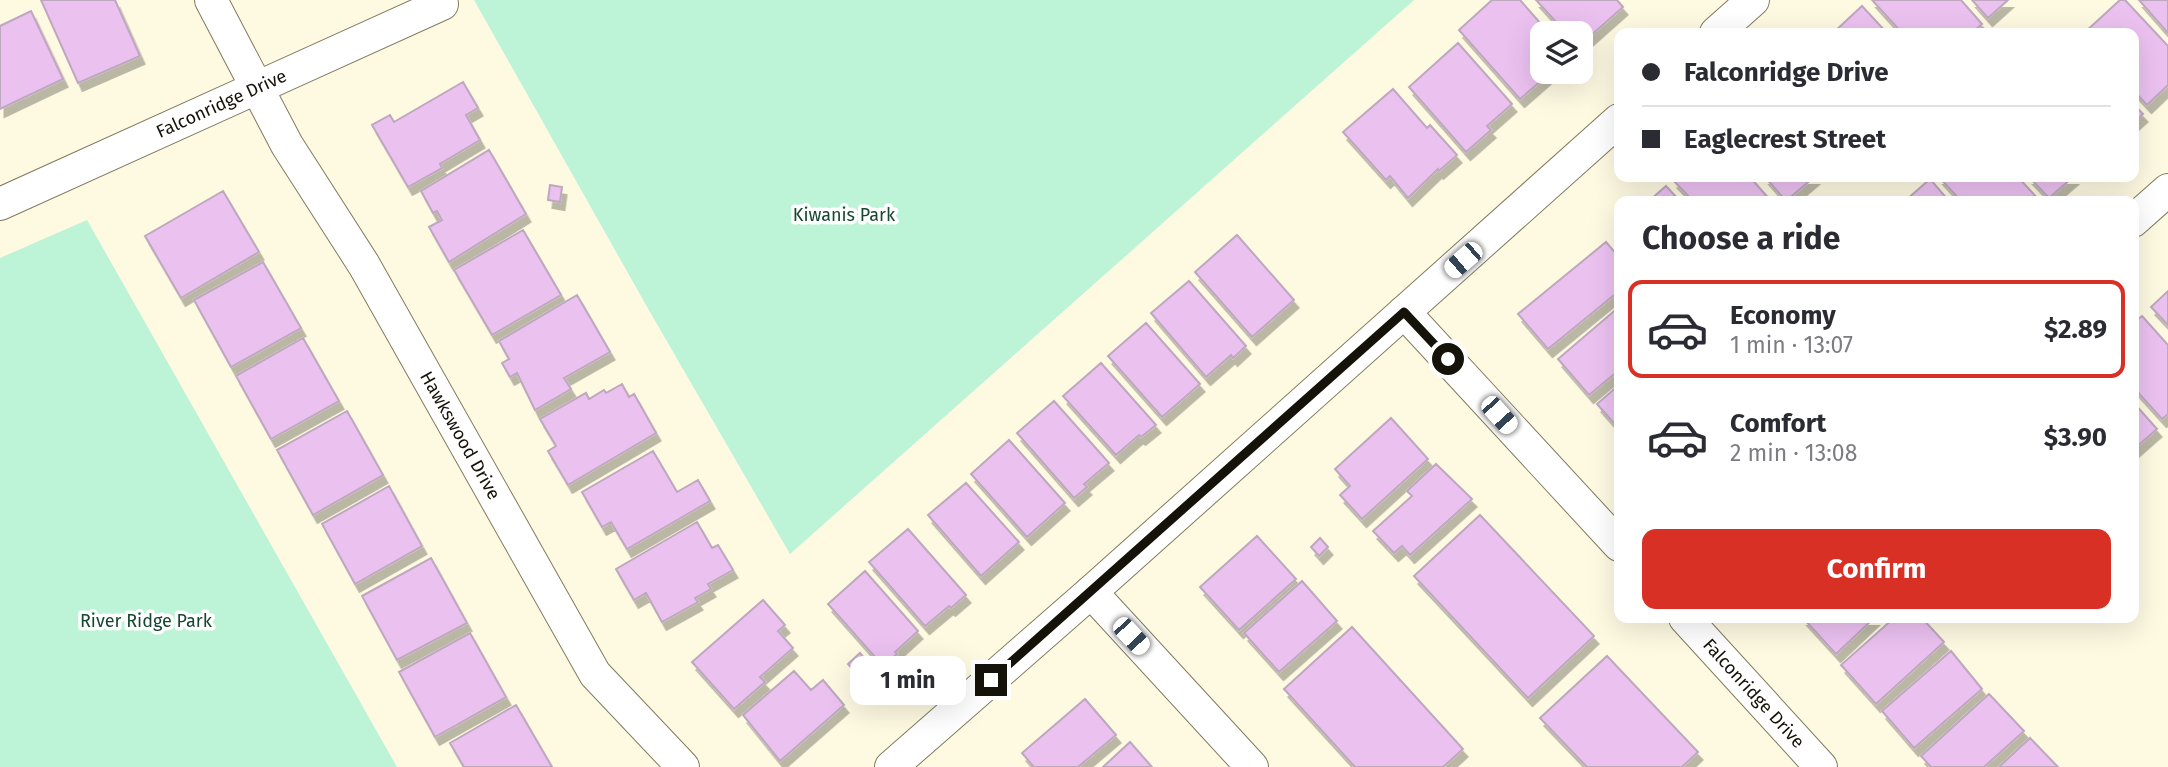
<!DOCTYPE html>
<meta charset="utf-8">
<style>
body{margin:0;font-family:"Fira Sans",sans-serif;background:#f2f2f3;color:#2b2b33;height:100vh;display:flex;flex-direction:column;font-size:26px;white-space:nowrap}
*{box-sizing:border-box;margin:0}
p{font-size:23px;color:#7c7c81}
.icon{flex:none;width:38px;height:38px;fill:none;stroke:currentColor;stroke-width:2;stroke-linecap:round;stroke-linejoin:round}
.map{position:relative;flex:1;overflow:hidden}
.details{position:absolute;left:1614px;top:196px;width:525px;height:427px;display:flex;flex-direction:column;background:#fff;border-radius:14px;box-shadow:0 7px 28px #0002}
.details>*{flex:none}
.banner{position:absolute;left:1614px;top:28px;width:525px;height:154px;border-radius:14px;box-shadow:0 7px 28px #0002;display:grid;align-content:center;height:154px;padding:0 28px;background:#fff}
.tools{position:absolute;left:1530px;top:21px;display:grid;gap:14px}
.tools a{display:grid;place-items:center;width:63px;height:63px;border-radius:14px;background:#fff;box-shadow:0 7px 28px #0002;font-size:35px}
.end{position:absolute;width:32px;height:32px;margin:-16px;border:9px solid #151309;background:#fff;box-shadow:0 0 0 4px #fff}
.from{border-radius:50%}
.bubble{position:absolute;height:49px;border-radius:14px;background:#fff;box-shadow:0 7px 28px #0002;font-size:23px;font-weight:700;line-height:49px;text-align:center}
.car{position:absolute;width:21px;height:42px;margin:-21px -10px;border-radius:9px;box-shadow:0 0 5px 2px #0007;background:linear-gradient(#fff 24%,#345 0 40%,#fff 0 76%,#345 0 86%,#fff 0)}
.banner b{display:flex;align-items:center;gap:24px;height:66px;font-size:26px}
.banner b+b{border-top:2px solid #e1e1e2}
.banner i{width:18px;height:18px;background:#2b2b33}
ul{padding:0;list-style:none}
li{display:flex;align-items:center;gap:21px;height:98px;margin:0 14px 10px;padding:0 14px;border:4px solid transparent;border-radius:14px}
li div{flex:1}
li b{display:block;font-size:26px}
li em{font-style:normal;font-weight:700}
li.current{border-color:#d93025}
li>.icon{width:63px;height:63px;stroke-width:1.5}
h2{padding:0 28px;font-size:32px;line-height:84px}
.cta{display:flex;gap:14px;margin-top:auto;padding:14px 28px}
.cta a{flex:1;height:80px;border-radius:14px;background:#d93025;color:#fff;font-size:28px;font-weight:700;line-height:80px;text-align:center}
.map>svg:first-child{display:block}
</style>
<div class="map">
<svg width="2168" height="767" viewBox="0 0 2168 767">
<defs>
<filter id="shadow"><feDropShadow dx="4.5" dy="8" stdDeviation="0" flood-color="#0004"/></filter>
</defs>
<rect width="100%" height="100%" fill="#fef9e1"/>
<path fill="#bdf3d7" d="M474 0H1414L790 554 650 312Z
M87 220 397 767H0V258Z"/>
<path fill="#ebc1f0" stroke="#bda8bf" stroke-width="2" filter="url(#shadow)" d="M41 0H115L140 56 78 83Z
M1492 0H1520L1549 33H1542V72H1551L1520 99 1459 30Z
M1536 0H1617L1623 7 1580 45V33H1566Z
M1872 0H1961L1982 24 1972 33H1902Z
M1972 0H2008L1988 18Z
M2120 0H2125L2168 46V85L2147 105 2133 90V33H2084Z
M2139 0H2168V33Z
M1862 6 1887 33H1833Z
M31 11 63 79 0 109V26Z
M1458 43 1512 104 1487 126 1491 130 1466 152 1409 87Z
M463 82 478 108 466 115 480 140 440 164 442 168 408 187 372 125 390 115 394 122Z
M1393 89 1427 128 1430 125 1457 155 1439 171 1438 169 1408 198 1390 176 1386 180 1343 132Z
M2133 104 2143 114 2133 123Z
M489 150 526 214 449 262 429 227 442 220 437 211 433 213 421 191Z
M1676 177H1750L1771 201H1693L1673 180Z
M1765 177H1814L1786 201Z
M1939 177H2018L2040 201H1961Z
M2029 177H2073L2049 198Z
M1930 179 1949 201H1905Z
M550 185 562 187 560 202 548 200Z
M1666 186 1680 201H1649Z
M223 191 259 252 181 298 145 236Z
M523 230 561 295 492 335 454 270Z
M1237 235 1294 300 1252 337 1195 272Z
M1606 242 1619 257V291L1548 349 1518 314Z
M263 262 301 328 231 367 194 300Z
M1189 281 1246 346 1233 358 1231 355 1206 377 1151 313Z
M2168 291V325L2151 307Z
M577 295 610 352 564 378 571 389 535 410 517 373 510 377 502 363 509 359 499 341Z
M1619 307V370L1589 395 1558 359Z
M2142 316 2168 345V414L2162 419 2133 387V323Z
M1146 323 1200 384 1162 417 1108 356Z
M303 338 339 401 271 439 236 376Z
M1101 363 1156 425 1141 437 1139 435 1116 455 1063 396Z
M622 384 629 397 634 394 656 433 568 485 548 451 556 446 540 419 586 393 589 399 604 390 606 393Z
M1619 385V429L1597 404Z
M1054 401 1109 463 1084 484 1087 487 1074 498 1017 433Z
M2133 402 2157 429 2133 450Z
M347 411 383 475 313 515 277 450Z
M1391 418 1428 459 1362 519 1340 495 1350 486 1335 469Z
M1009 440 1065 503 1027 537 971 474Z
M653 451 677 492 698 480 710 501 627 549 611 522 602 527 582 492Z
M1436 464 1472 499 1410 555 1402 546 1394 553 1373 531 1412 496 1407 491Z
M966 483 1019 542 981 576 928 515Z
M389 486 422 546 355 584 322 524Z
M1480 515 1594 636 1528 698 1414 576Z
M697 522 712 548 718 545 733 570 708 584 711 589 695 598 698 602 662 622 646 593 634 600 616 569Z
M908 529 966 595 951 608 949 606 925 626 869 562Z
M1257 536 1296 579 1239 630 1200 587Z
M1320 538 1328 547 1319 556 1311 547Z
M431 558 467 623 397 660 362 596Z
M865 571 918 631 895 652 897 654 883 666 828 604Z
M1302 581 1337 621 1279 672 1244 633Z
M763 600 785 625 778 631 793 648 760 677 765 682 734 709 692 662Z
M1803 618H1874L1836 654Z
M1894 618H1922L1944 642 1876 704 1841 665Z
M1352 627 1463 749 1443 767H1355L1284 689Z
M470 633 506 697 435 737 399 672Z
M1951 651 1982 689 1914 748 1882 711Z
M860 653 870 665 858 675 848 664Z
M1607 656 1698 752 1682 767H1587L1540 718Z
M794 671 811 690 823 680 844 705 780 761 743 715Z
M1989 694 2024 731 1984 767H1931L1921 756Z
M1085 699 1116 735 1078 767H1034L1022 753Z
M516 705 552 767H464L450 743Z
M2030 738 2058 767H1999Z
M1130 742 1152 767H1103Z"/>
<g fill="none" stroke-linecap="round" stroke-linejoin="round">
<defs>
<g id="minor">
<path id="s1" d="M211 0 287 145 364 265 595 674 683 767"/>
<path d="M1716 33 1753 0"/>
<path id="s2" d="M0 204 442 4"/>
<path d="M2133 221 2168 190"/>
<path d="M1404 312 1619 545"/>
<path d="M1091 592 1252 767"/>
<path id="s3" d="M1685 618 1821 767"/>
<path d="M891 767 1091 592 1619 120"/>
</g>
</defs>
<use href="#minor" stroke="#827b60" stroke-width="34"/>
<use href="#minor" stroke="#fff" stroke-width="32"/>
</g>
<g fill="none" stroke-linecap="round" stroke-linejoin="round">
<path stroke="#151309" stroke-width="9" d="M991 680 1404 312 1448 359"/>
</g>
<g text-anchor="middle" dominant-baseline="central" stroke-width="7" stroke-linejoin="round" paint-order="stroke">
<g font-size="18" fill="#151309" stroke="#fff">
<text stroke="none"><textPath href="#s2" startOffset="243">Falconridge Drive</textPath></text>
<text stroke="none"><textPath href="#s1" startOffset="502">Hawkswood Drive</textPath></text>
<text stroke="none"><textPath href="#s3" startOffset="102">Falconridge Drive</textPath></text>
</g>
<g font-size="18" fill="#154731" stroke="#fff">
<text x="844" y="215">Kiwanis Park</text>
<text x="146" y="621">River Ridge Park</text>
</g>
</g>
</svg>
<div class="tools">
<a><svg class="icon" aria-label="layers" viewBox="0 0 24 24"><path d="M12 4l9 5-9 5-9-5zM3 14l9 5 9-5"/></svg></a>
</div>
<i class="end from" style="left:1448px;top:359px"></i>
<i class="end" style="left:991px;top:680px"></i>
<div class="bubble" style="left:850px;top:656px;width:116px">1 min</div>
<i class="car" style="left:1463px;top:260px;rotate:229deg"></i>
<i class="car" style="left:1499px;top:415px;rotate:138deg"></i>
<i class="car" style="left:1131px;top:636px;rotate:137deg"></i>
<div class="banner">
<b><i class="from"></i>Falconridge Drive</b>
<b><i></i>Eaglecrest Street</b>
</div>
<section class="details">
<h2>Choose a ride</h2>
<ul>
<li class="current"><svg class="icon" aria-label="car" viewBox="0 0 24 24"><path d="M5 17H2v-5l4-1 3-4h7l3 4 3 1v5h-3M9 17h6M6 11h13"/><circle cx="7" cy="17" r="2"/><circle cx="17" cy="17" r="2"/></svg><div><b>Economy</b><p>1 min · 13:07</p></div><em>$2.89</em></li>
<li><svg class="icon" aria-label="car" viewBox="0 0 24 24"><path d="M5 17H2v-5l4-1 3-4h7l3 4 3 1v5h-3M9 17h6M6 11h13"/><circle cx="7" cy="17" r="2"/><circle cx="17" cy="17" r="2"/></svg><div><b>Comfort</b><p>2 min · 13:08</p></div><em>$3.90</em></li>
</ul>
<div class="cta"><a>Confirm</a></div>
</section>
</div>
